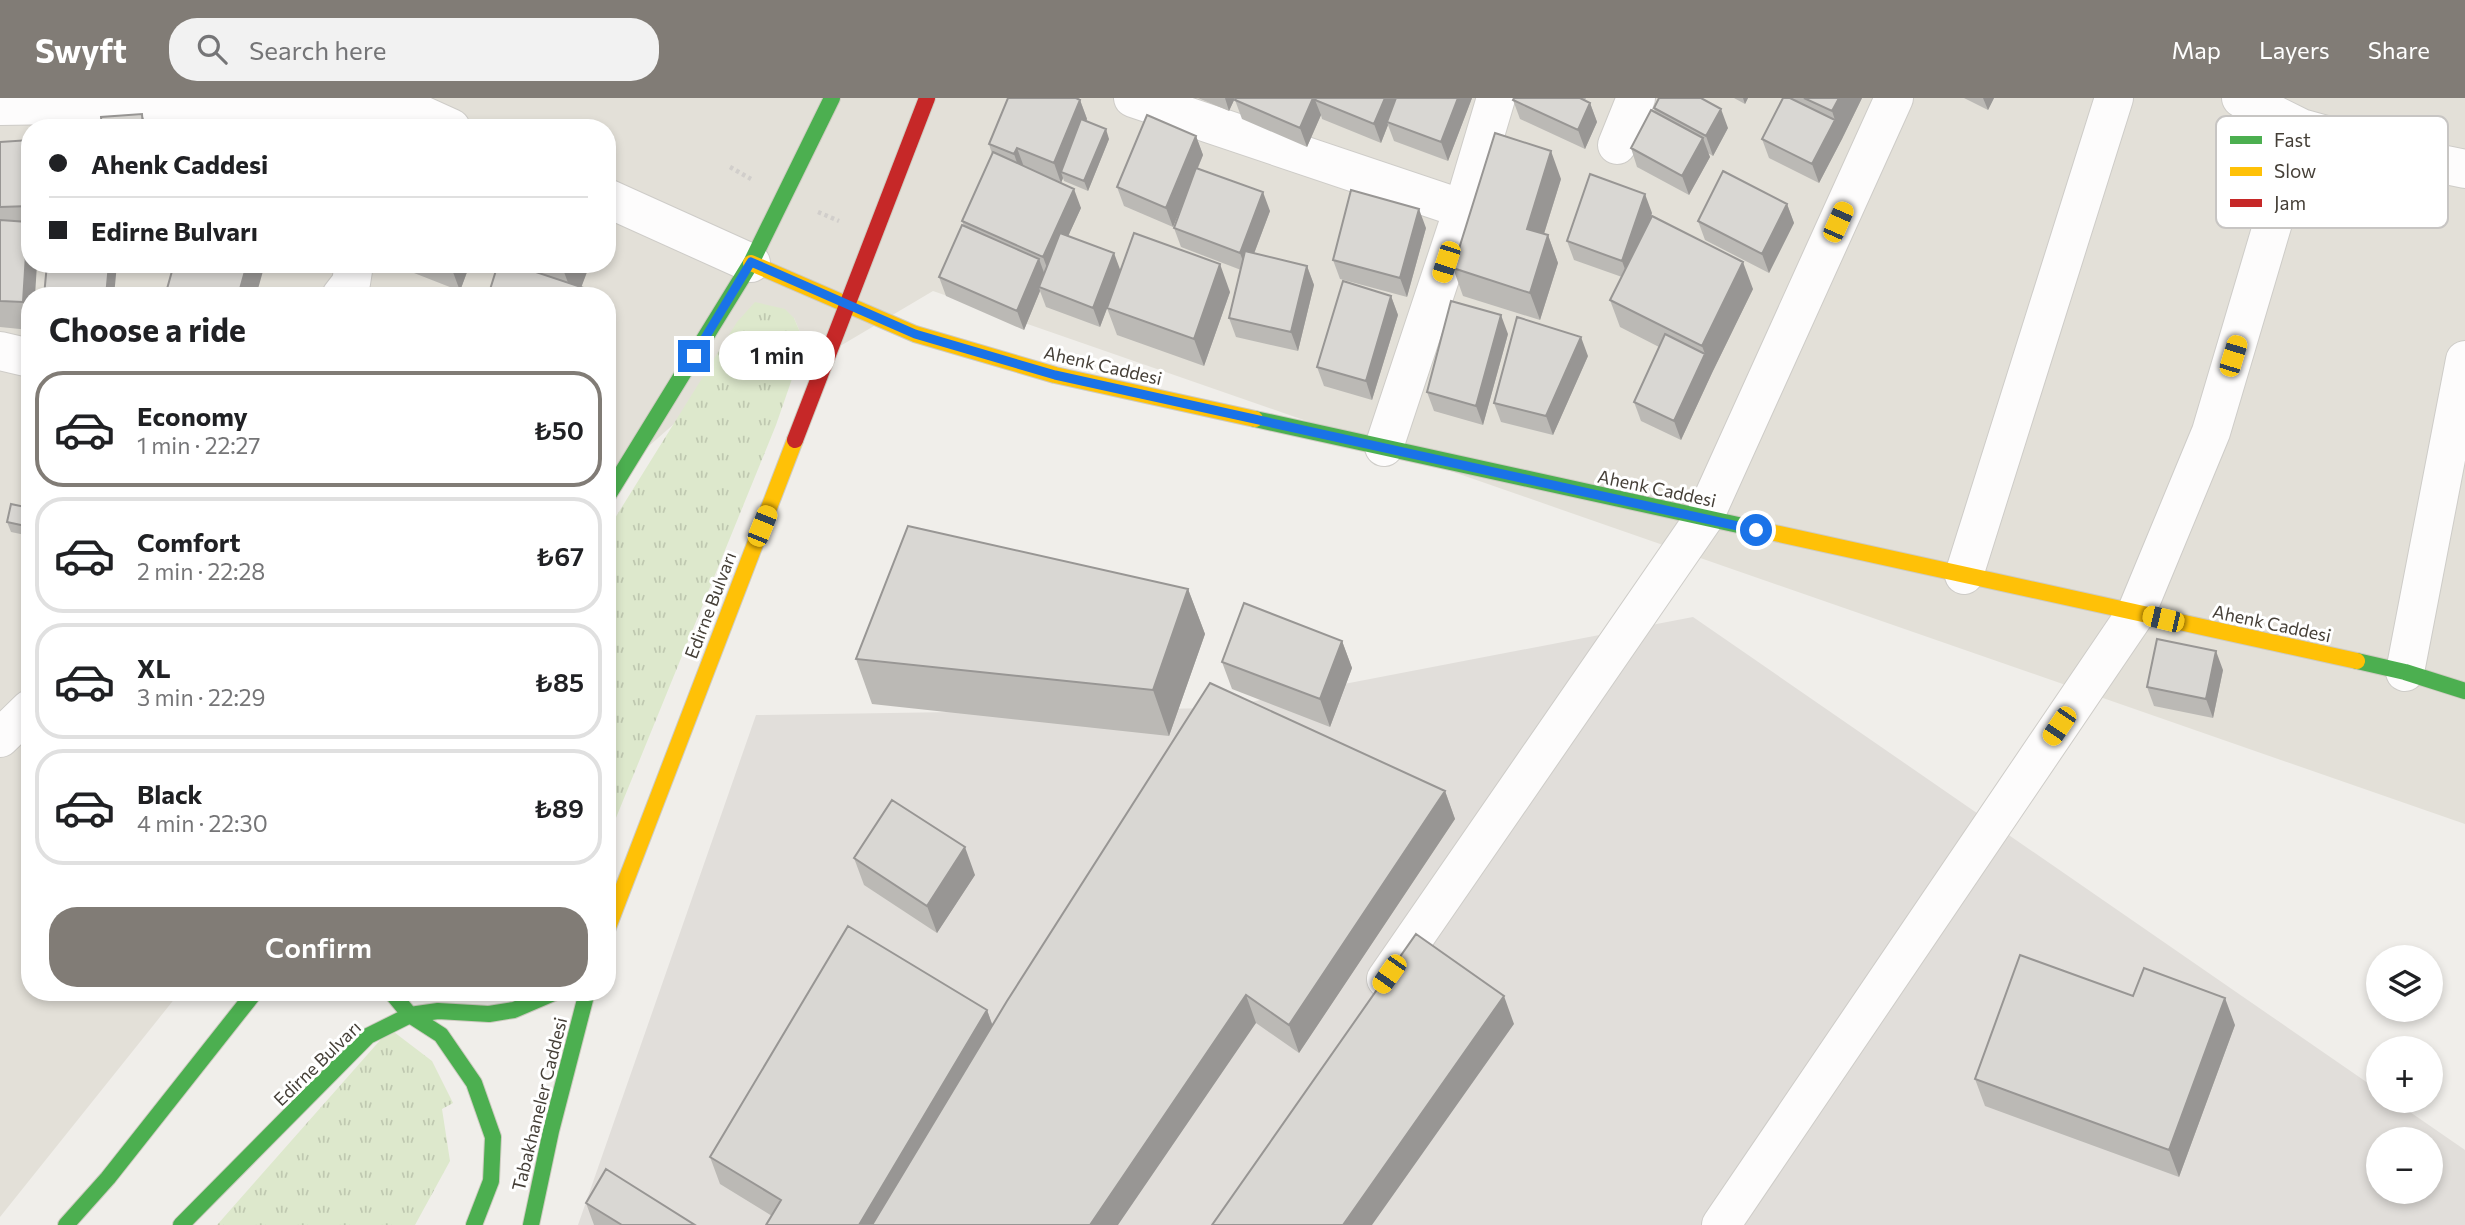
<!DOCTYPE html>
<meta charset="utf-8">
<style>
body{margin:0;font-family:Commissioner,sans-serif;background:#f2f2f2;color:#202124;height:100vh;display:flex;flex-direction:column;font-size:26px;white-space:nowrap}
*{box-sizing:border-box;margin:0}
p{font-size:23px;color:#757577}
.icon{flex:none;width:38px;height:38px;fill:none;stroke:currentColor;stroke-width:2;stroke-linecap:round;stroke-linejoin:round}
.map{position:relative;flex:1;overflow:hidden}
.panel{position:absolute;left:21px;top:189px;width:595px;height:714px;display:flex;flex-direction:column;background:#fff;border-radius:28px;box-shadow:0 4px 10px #0003}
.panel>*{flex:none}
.hud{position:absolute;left:21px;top:21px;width:595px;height:154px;border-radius:28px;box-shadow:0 4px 10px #0003;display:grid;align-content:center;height:154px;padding:0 28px;background:#fff}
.fabs{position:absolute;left:2366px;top:847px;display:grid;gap:14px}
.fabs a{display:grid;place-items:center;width:77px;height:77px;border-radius:50%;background:#fff;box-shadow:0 4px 10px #0003;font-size:35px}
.end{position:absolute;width:32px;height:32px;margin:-16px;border:9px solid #1a73e8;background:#fff;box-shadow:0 0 0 4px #fff}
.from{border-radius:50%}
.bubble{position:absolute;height:49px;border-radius:24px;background:#fff;box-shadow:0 4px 10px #0003;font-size:23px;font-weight:600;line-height:49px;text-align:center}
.car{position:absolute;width:21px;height:42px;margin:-21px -10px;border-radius:9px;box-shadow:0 0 5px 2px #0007;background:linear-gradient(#f5c518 24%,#345 0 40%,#f5c518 0 76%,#345 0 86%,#f5c518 0)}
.hud b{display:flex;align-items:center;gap:24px;height:66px;font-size:26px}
.hud b+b{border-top:2px solid #e0e0e0}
.hud i{width:18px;height:18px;background:#202124}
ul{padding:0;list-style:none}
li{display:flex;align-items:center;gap:21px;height:116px;margin:0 14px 10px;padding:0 14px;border:4px solid #e0e0e0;border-radius:28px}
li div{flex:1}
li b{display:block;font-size:26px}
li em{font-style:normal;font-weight:600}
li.current{border-color:#817c76}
li>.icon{width:63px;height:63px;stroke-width:1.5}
h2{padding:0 28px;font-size:32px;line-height:84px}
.button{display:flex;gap:14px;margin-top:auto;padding:14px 28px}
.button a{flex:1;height:80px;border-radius:28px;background:#817c76;color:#fff;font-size:28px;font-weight:600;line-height:80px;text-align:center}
header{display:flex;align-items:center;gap:42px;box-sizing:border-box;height:98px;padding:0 35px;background:#817c76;color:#fff}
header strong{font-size:33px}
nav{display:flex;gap:38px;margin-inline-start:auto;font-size:24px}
.search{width:490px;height:63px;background:#f2f2f2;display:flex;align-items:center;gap:18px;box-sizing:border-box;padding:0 24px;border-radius:28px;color:#757577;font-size:26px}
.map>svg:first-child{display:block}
</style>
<header>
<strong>Swyft</strong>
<div class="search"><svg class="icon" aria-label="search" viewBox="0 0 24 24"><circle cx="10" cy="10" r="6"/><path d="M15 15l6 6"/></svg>Search here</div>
<nav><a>Map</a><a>Layers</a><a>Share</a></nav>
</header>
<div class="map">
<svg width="2465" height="1127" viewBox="0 0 2465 1127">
<defs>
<pattern id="grass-tufts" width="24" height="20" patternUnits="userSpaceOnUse" patternTransform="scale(1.75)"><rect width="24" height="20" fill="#dde8cc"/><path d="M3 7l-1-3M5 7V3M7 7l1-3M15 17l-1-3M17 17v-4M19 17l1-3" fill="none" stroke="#bfc8b0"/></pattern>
</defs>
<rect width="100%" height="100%" fill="#f0eeea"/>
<path fill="#e3e0d8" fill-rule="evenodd" d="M0 0H2465V726L933 193 830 254 802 239 794 220 607 385V198H30V894H180L0 1119ZM30 30H607V166H30Z"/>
<path fill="#e1deda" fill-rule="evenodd" d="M1693 519 2378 992V1003H2394L2465 1052V1127H578L756 617 1219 610ZM2378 1041H2431V1094H2378Z"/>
<path fill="url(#grass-tufts)" d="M755 204 785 211 794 220 802 239V252L776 327 607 742V433L737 224Z
M390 931 432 963 453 1005 442 1011 450 1063 415 1127H217Z"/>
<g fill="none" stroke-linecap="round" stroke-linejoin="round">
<defs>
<path id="street" d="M1133 0 1463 111
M2241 0 2301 30 2402 58 2465 71
M0 8 389 2 451 30
M1617 47 1636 0
M607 100 751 165
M341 198 351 185 354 166
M0 253 30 260
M1384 349 1463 111 1496 0
M1964 477 2114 0
M2405 574 2465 262
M0 640 30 611
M1386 881 1704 420 1894 0
M1721 1127 2136 515 2211 334 2301 30"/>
<path id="fast" d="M1255 321 1761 432
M607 399 751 165 832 0
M2357 563 2405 574 2465 593
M391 894 410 917 441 937 474 985 493 1039 491 1083 474 1127
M66 1127 108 1080 255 894
M181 1127 368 938 410 917 438 913 489 916 514 912 556 894
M531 1127 551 1033 587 894"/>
<path id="slow" d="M751 165 915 236 1055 277 1255 321
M1761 432 2357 563
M607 832 795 342"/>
<path id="jam" d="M795 342 927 0"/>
</defs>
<use href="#street" stroke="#ceccc8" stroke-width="40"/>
<use href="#fast" stroke="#cecbc1" stroke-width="18"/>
<use href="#slow" stroke="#cecbc1" stroke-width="18"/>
<use href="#jam" stroke="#cecbc1" stroke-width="18"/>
<path stroke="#d1cecb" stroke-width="4.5" stroke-dasharray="3.5 3.5" stroke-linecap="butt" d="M730 69 751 81
M818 114 839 123"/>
<use href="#street" stroke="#fdfcfc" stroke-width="38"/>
<use href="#fast" stroke="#4caf50" stroke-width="16"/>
<use href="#slow" stroke="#ffc107" stroke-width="16"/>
<use href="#jam" stroke="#c62828" stroke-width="16"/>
</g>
<path fill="#bbb9b5" d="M1198 0H1235L1229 13Z
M1472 0 1448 63 1394 43 1388 27 1381 45 1322 21 1321 17 1307 49 1242 21 1235 2Z
M1514 0H1586L1585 2 1590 5 1597 24 1585 51 1520 21 1513 2Z
M1734 0H1748L1745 6Z
M1783 0H1862L1842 41 1819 85 1769 60 1762 41Z
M1964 0H1994L1988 12Z
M1080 2 1087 21 1086 23 1109 41 1088 93 1064 83 1063 80 1061 85 1081 110 1068 138 1120 173 1230 194 1204 268 1117 237 1107 210 1100 229 1046 209 1040 193 1024 232 946 198 939 179 964 128 962 123 992 56 989 46Z
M1654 10 1728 30 1713 58 1708 55 1710 59 1689 97 1637 69 1631 50 1655 14Z
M1196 38 1203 57 1198 70 1270 113 1254 156 1307 168 1314 187 1298 253 1236 239 1229 220 1241 172 1181 149 1174 130 1182 107 1173 129 1124 108 1117 89Z
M30 42V232L0 229V44Z
M1561 81 1544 136 1548 137 1558 165 1540 222 1463 198 1453 170Z
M1787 106 1794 125 1769 175 1705 142 1698 123Z
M1652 115 1649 125 1753 191 1712 275 1681 342 1641 323 1634 304 1659 249 1620 229 1610 202 1622 179 1574 162 1567 143Z
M1426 130 1407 199 1340 181 1333 162Z
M391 166H470L460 193Z
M498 166H590L581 189Z
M1391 198 1398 217 1372 302 1324 288 1317 269Z
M1508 236 1483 327 1434 313 1427 294Z
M1588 258 1553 337 1501 324 1494 305Z
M30 410V438L11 434 7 424Z
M1188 491 1205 536 1169 638 872 606 856 561Z
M1342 543 1352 570 1330 629 1232 591 1222 564Z
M2223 572 2213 620 2154 608 2147 589Z
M1445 693 1455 721 1299 955 1256 925 772 1118 720 1086 710 1059 987 912 992 926Z
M854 760 975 777 937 835 864 787Z
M2235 927 2179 1079 1985 1008 1975 981Z
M586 1105 695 1127H594Z"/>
<path fill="#989694" d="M1225 0H1235L1229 13Z
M1313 0H1328L1315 2 1321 17 1307 49 1300 30Z
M1385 0H1399L1387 24 1388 27 1381 45 1374 26Z
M1458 0H1472L1448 63 1441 44Z
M1743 0H1748L1745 6Z
M1839 0H1862L1842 41 1819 85 1812 66 1835 22 1832 13Z
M1983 0H1994L1988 12Z
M1080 2 1087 21 1065 75 1061 74 1063 80 1061 85 1054 65Z
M1590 5 1597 24 1585 51 1578 32Z
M1721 11 1728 30 1713 58 1706 38Z
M142 16 147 30H143Z
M1106 31 1109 41 1088 93 1084 83Z
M1196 38 1203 57 1173 129 1166 110Z
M1703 40 1710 59 1689 97 1682 78Z
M1017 50 1024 69 1021 76 1014 56Z
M1551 53 1561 81 1537 158 1527 131Z
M1074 91 1081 110 1050 178 1043 159Z
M1263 94 1270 113 1247 174 1240 155Z
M1645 96 1652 115 1629 182 1622 163Z
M1787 106 1794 125 1769 175 1762 156Z
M1419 111 1426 130 1407 199 1400 180Z
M28 124 30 128V166H37L35 198H30V224L23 204Z
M1548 137 1558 165 1540 222 1530 195Z
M1114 155 1121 174 1100 229 1093 210Z
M1039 161 1046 180 1039 189 1040 193 1024 232 1017 213Z
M1743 164 1753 191 1712 275 1681 342 1674 323 1705 256 1702 248Z
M109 166H117L114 198H106Z
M247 166H265L256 198H238Z
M456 166H470L460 193 453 174Z
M561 166H590L578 198H573Z
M1220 166 1230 194 1204 268 1194 241Z
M1307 168 1314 187 1298 253 1291 234Z
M584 190 586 198H581Z
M1391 198 1398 217 1372 302 1366 283Z
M1501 217 1508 236 1483 327 1476 308Z
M1581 239 1588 258 1553 337 1546 318Z
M1188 491 1205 536 1169 638 1153 592Z
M1342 543 1352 570 1330 629 1320 601Z
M2216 553 2223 572 2213 620 2206 601Z
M1445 693 1455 721 1299 955 1289 927Z
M965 749 975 777 937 835 927 808Z
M1246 897 1256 925 1118 1127H1090Z
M1504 898 1514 926 1372 1127H1343Z
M2225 900 2235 927 2179 1079 2169 1052Z
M987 912 997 940 886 1127H859Z"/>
<path fill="#d9d7d3" stroke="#989694" stroke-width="2" d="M1008 0H1076L1080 2 1054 65 1017 50 1014 56 989 46Z
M1236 0H1313L1300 30 1235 2Z
M1316 0H1385L1374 26 1315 2Z
M1396 0H1458L1441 44 1387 24Z
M1514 0H1580L1590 5 1578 32 1513 2Z
M1659 0H1701L1721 11 1706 38 1654 10Z
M1783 0H1790L1835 22 1812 66 1762 41Z
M1804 0H1839L1832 13Z
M1651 12 1703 40 1682 78 1631 50Z
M142 16 143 30H102L101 19Z
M1147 17 1196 38 1166 110 1117 89Z
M1081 21 1106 31 1084 83 1061 74Z
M1495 35 1551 53 1527 131 1548 137 1530 195 1453 170Z
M30 42V108L0 109V44Z
M993 54 1074 91 1043 159 962 123Z
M1196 70 1263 94 1240 155 1174 130Z
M1723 73 1787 106 1762 156 1698 123Z
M1590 76 1645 96 1622 163 1567 143Z
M1351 92 1419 111 1400 180 1333 162Z
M1652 118 1743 164 1702 248 1610 202Z
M0 122 28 124 23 204 0 203Z
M962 127 1039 161 1017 213 939 179Z
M1060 135 1114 155 1093 210 1039 189Z
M1134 135 1220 166 1194 241 1107 210Z
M1245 153 1307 168 1291 234 1229 220Z
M47 166H109L106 198H44Z
M174 166H247L238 198H165Z
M433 166H456L453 174Z
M498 166H512L584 190 581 198H488Z
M1343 183 1391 198 1366 283 1317 269Z
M1451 203 1501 217 1476 308 1427 294Z
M1517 219 1581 239 1546 318 1494 305Z
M1665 236 1705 256 1674 323 1634 304Z
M11 406 30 410V429L7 424Z
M908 428 1188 491 1153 592 856 561Z
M1244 505 1342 543 1320 601 1222 564Z
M2157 541 2216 553 2206 601 2147 589Z
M1210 585 1445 693 1289 927 1246 897 1090 1127H872L1007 903Z
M892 702 965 749 927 808 854 760Z
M848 828 987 912 859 1127H766L781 1102 710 1059Z
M1416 836 1504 898 1343 1127H1212Z
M2020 857 2133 898 2144 870 2225 900 2169 1052 1975 981Z
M606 1071 695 1127H622L586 1105Z"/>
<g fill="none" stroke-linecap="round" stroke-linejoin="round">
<path stroke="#1a73e8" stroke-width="9" d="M694 258 751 164 915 236 1055 277 1756 432"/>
</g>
<g text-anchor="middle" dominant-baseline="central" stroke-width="6" stroke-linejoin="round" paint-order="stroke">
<g font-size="18" fill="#453f37" stroke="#fff">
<text transform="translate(1103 267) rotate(13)">Ahenk Caddesi</text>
<text transform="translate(1657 390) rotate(12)">Ahenk Caddesi</text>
<text transform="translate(710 507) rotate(-69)">Edirne Bulvarı</text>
<text transform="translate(2272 525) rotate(12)">Ahenk Caddesi</text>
<text transform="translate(317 965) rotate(-44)">Edirne Bulvarı</text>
<text transform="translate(539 1006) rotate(-76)">Tabakhaneler Caddesi</text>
</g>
</g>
<rect x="2216" y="18" width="232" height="112" rx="10" fill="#fff" stroke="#c7c5c3" stroke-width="2"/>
<rect x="2230" y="38" width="32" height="8" fill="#4caf50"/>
<rect x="2230" y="69" width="32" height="9" fill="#ffc107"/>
<rect x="2230" y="101" width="32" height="8" fill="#c62828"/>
<g font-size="19" fill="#453f37">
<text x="2274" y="49">Fast</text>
<text x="2274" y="80">Slow</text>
<text x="2274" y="112">Jam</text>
</g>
</svg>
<div class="fabs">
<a><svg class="icon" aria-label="layers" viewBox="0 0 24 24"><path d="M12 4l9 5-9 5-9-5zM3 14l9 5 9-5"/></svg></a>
<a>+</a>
<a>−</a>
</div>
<i class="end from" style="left:1756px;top:432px"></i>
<i class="end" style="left:694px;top:258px"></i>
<div class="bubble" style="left:719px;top:233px;width:116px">1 min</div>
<i class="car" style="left:1838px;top:124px;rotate:24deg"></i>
<i class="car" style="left:1446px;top:164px;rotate:198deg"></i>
<i class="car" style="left:2233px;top:258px;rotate:17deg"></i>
<i class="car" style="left:762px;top:428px;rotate:22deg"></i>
<i class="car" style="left:2163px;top:521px;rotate:283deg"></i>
<i class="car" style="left:2059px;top:628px;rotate:214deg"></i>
<i class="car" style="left:1389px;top:876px;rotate:215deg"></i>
<div class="hud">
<b><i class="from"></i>Ahenk Caddesi</b>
<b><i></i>Edirne Bulvarı</b>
</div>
<section class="panel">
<h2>Choose a ride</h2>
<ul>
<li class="current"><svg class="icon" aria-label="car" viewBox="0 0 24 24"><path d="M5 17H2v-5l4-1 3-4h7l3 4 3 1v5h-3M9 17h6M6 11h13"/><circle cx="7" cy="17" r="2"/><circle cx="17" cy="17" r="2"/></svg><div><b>Economy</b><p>1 min · 22:27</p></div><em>₺50</em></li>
<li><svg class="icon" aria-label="car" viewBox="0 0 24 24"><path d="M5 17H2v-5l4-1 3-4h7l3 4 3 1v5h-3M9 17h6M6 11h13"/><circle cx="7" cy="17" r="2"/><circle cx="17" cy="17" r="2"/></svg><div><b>Comfort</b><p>2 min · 22:28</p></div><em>₺67</em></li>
<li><svg class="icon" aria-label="car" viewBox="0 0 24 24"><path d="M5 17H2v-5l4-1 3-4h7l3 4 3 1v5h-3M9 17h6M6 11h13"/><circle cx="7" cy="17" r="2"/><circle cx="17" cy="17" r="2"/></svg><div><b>XL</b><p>3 min · 22:29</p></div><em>₺85</em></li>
<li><svg class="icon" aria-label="car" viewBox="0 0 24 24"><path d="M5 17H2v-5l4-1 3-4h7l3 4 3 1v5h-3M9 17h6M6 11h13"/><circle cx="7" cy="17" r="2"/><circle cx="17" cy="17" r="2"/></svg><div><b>Black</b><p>4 min · 22:30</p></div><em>₺89</em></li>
</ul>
<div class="button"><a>Confirm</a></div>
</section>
</div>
